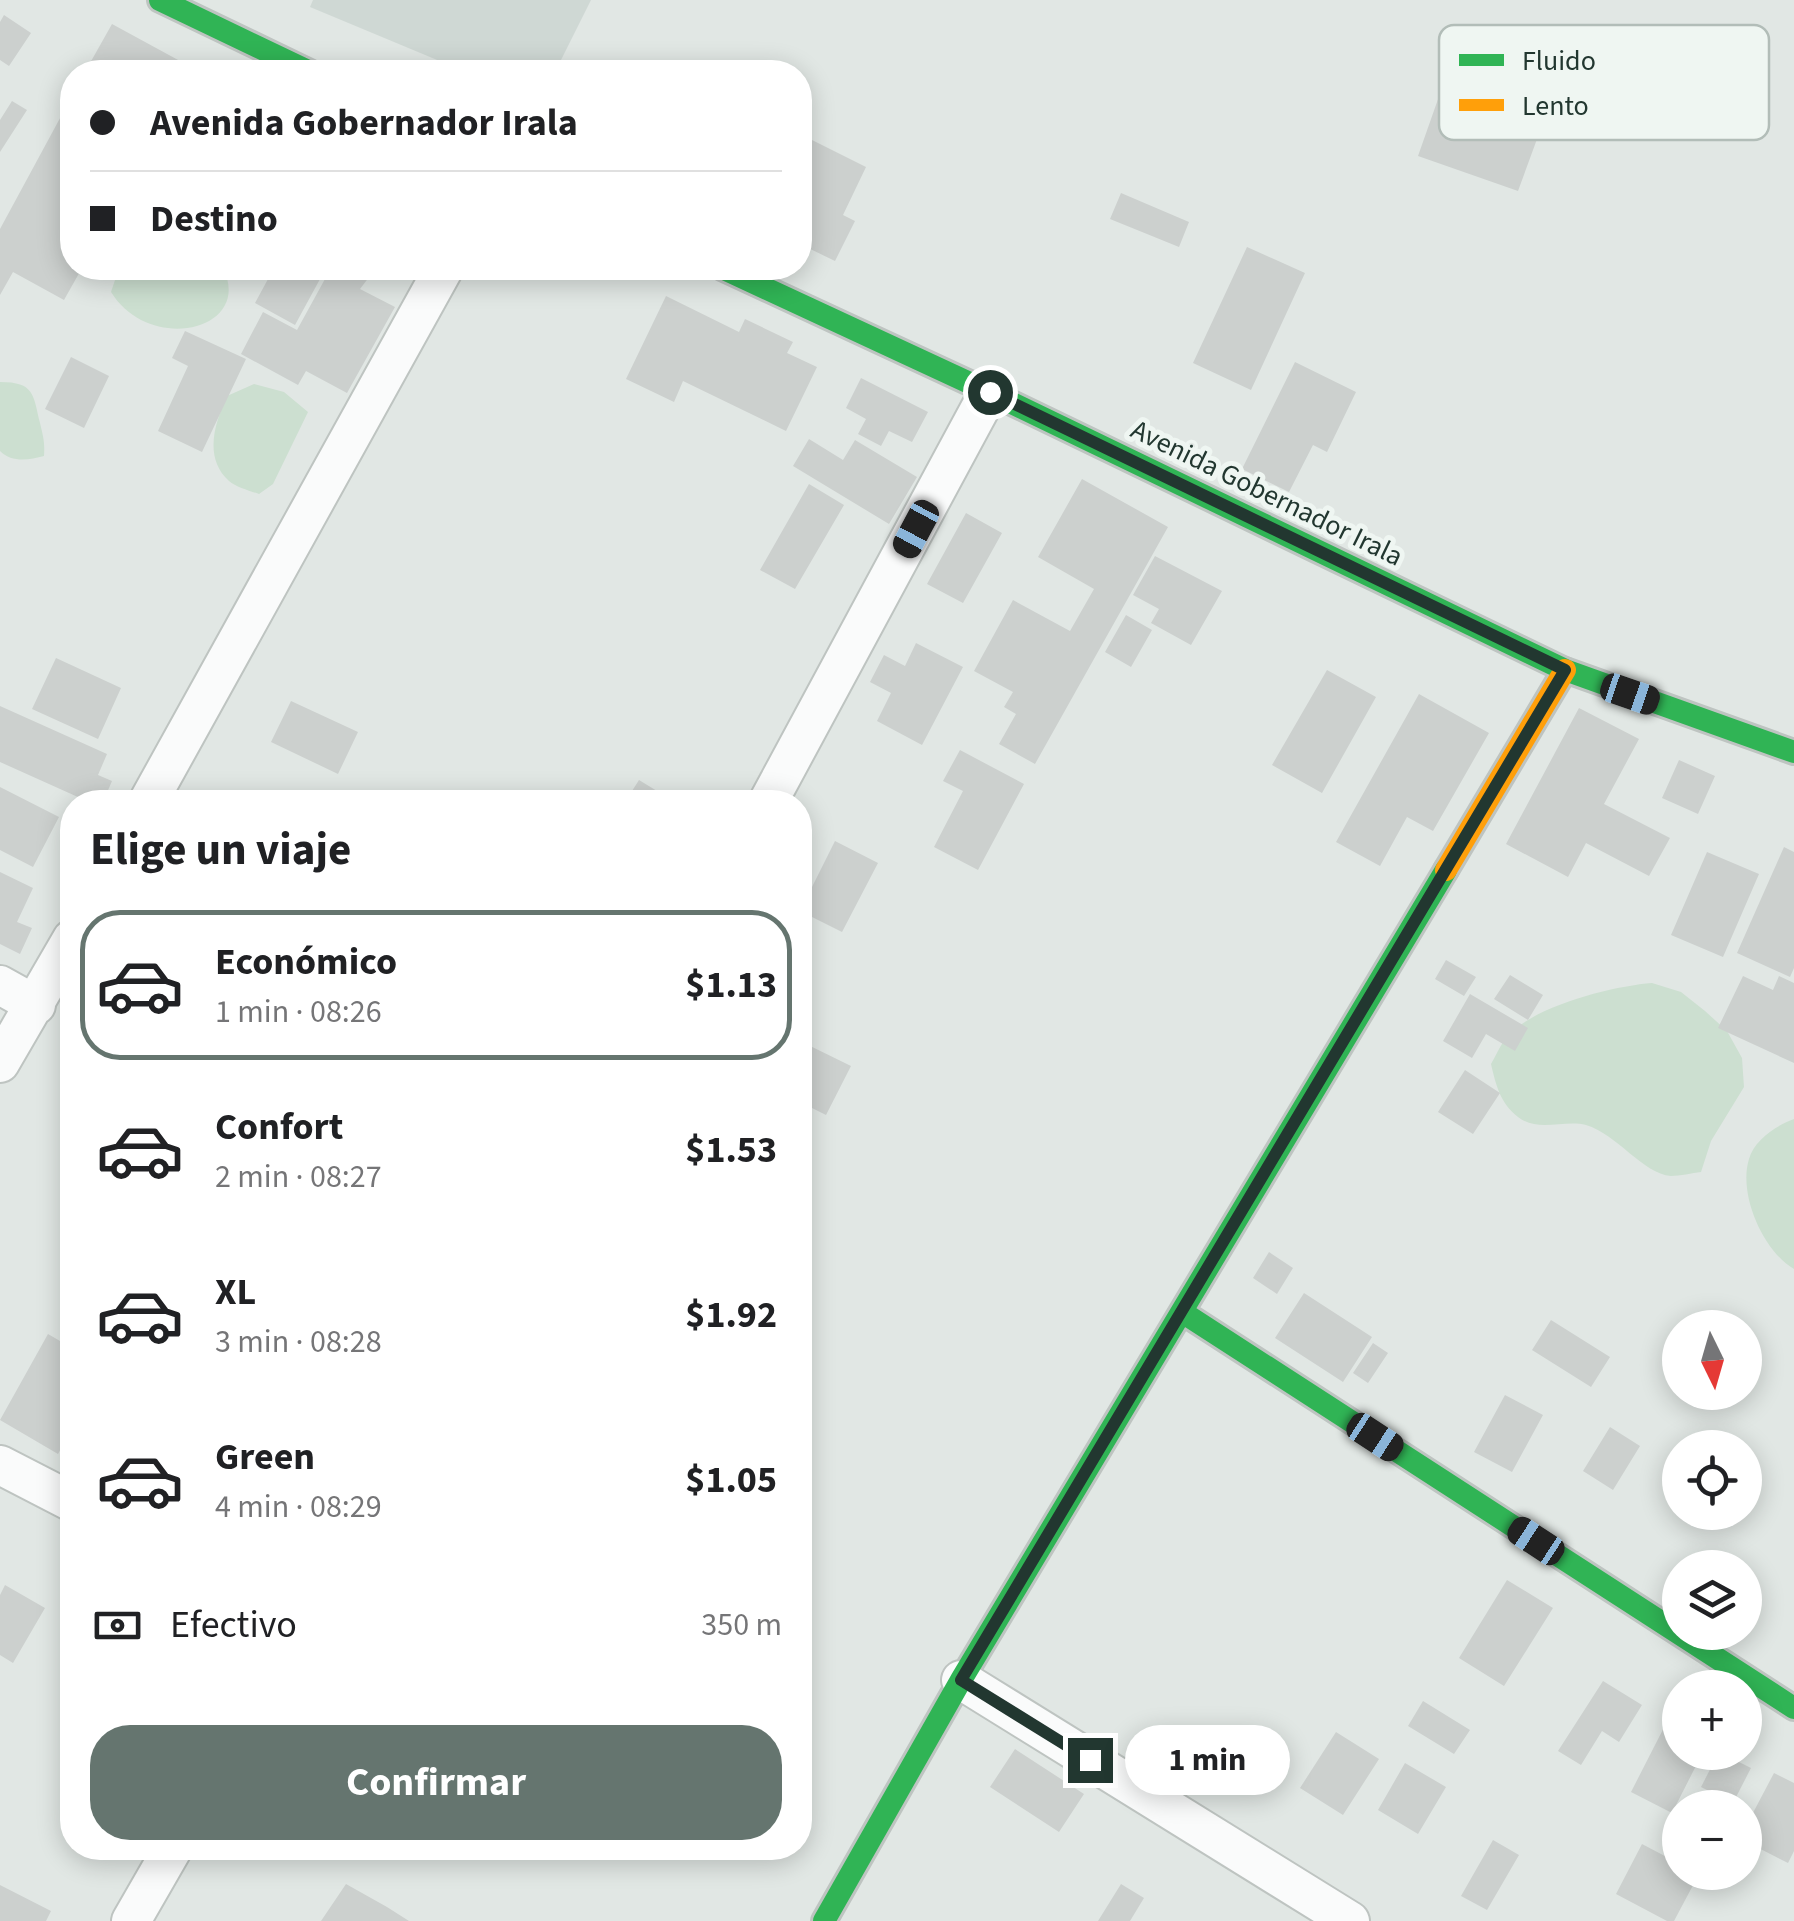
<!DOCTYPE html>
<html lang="es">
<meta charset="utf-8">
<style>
body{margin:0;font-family:"Source Sans 3",sans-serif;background:#f6f6f6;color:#202124;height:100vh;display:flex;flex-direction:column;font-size:38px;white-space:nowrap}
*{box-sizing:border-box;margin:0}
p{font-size:32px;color:#757577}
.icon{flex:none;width:55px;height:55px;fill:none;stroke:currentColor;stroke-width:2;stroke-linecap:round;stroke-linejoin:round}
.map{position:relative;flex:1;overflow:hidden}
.sheet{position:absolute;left:60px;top:790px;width:752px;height:1070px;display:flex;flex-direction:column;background:#fff;border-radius:40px;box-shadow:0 5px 25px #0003}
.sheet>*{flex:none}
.banner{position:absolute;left:60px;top:60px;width:752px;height:220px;border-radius:40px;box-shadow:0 5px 25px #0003;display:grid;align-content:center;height:220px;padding:0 30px;background:#fff}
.needle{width:65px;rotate:175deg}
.controls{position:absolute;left:1662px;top:1310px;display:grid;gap:20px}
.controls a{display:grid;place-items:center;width:100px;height:100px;border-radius:50%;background:#fff;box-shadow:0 5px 25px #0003;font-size:50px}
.end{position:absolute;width:45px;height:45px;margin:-22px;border:12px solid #223730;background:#fff;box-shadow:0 0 0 5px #fff}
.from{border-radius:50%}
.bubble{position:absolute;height:70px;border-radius:35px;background:#fff;box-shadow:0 5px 25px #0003;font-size:32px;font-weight:700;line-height:70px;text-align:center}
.car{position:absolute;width:30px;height:60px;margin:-30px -15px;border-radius:12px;box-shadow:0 0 8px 2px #0007;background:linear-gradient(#222 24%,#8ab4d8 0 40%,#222 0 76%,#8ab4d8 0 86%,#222 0)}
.banner b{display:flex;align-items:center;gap:35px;height:95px;font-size:38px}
.banner b+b{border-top:2px solid #e0e0e0}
.banner i{width:25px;height:25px;background:#202124}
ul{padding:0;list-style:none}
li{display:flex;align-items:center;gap:30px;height:150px;margin:0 20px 15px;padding:0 10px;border:5px solid transparent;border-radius:40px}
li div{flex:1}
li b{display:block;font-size:38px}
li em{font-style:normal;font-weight:700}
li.on{border-color:#65756f}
li>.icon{width:90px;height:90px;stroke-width:1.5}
h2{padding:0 30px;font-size:45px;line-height:120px}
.pay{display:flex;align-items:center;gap:25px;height:110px;padding:0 30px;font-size:38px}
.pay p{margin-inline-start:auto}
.primary-button{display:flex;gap:20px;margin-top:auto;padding:20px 30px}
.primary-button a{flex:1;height:115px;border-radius:40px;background:#65756f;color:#fff;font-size:40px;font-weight:700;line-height:115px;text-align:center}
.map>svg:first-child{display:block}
</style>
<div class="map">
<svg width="1794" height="1921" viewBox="0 0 1794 1921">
<rect width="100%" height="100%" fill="#e1e7e4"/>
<path fill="#cfd8d4" d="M313 0H591L555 72H466L310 7Z"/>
<path fill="#ccdfd0" d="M119 268H223C254 330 150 355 111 292Z
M0 382C35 382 33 395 40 423 43 436 45 442 44 456 29 460 12 463 0 451Z
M254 384 284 392 308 412 273 484 259 494C250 491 236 487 229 481 203 457 215 423 227 396Z
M1652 983 1681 992 1705 1011 1727 1031 1742 1058 1744 1087 1711 1141 1701 1172C1692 1173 1680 1176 1671 1176 1643 1174 1617 1134 1586 1125 1565 1119 1538 1133 1518 1117 1500 1103 1496 1085 1491 1064 1496 1056 1500 1045 1507 1037 1533 1006 1613 986 1652 983Z
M1794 1119V1269C1763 1251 1738 1194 1749 1159 1754 1140 1777 1125 1794 1119Z"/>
<path fill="#ccd0ce" d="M4 15 31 33 9 66 0 60V22Z
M112 24 191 67 188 72H85Z
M1443 85 1544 120 1518 191 1418 156Z
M72 96V268H82L64 300 13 272 0 295V229Z
M12 101 27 110 0 152V120Z
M800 134 866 167 843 215 855 221 835 261 800 244Z
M1121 193 1189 222 1179 247 1110 219Z
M1247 247 1305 273 1251 390 1193 363Z
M274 268H326L295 325 255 303Z
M331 268H376L360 289 395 307 347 393 306 371 298 385 241 354 263 312 297 330Z
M666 296 739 332 745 319 793 342 787 353 817 367 786 431 683 381 674 402 626 379Z
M185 331 246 359 202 452 158 431 188 366 172 358Z
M71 357 109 376 84 428 45 409Z
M1295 362 1356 392 1327 452 1313 445 1289 492 1242 469Z
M861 378 928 412 912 442 889 431 881 446 858 434 866 419 846 408Z
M809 439 843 460 855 440 917 477 889 524 793 466Z
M1082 479 1168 527 1035 764 999 744 1016 714 1004 707 1013 692 974 671 1013 600 1070 631 1094 589 1038 557Z
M809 484 844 505 795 589 760 570Z
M966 513 1002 533 963 603 927 584Z
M1155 556 1222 591 1191 645 1151 623 1159 609 1133 595Z
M1126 615 1152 630 1131 667 1105 652Z
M916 643 963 667 922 745 877 721 891 693 870 682 884 655 905 666Z
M56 658 121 688 98 739 32 709Z
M1327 670 1376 697 1322 793 1272 765Z
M1419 694 1489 733 1433 831 1407 817 1380 866 1336 842Z
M291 701 358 732 338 774 271 742Z
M0 706 107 754 98 775 112 781 103 802H89L0 762Z
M1579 708 1639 739 1604 804 1670 838 1649 876 1586 843 1568 877 1506 844Z
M960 750 1024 784 978 870 934 847 963 791 943 781Z
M1679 760 1715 776 1698 814 1662 798Z
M639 780 675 802H625Z
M0 787 59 817 33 867 0 850Z
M835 841 878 863 842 932 800 911Z
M1784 847 1794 852V968L1790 977 1737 953Z
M1707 852 1759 874 1723 957 1671 935Z
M0 872 33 888 17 922 32 928 20 954 0 944Z
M1446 960 1476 977 1464 996 1435 979Z
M1510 975 1543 995 1528 1020 1494 999Z
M1743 976 1773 990 1779 976 1794 983V1063L1718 1028Z
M1470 994 1528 1028 1515 1051 1486 1034 1472 1058 1443 1041Z
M800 1041 851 1066 826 1115 800 1102Z
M1465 1070 1500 1093 1473 1134 1438 1112Z
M1269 1252 1293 1268 1277 1294 1253 1278Z
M1304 1293 1372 1337 1343 1382 1275 1338Z
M1551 1320 1610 1357 1591 1387 1532 1350Z
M48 1334 72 1348V1429L58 1454 0 1420Z
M1373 1343 1388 1353 1368 1383 1353 1373Z
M1505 1395 1543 1415 1512 1472 1474 1452Z
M1610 1427 1640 1446 1613 1490 1583 1471Z
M1507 1580 1553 1608 1504 1686 1459 1658Z
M5 1585 45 1608 13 1663 0 1655V1595Z
M1603 1681 1642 1705 1619 1742 1602 1731 1581 1765 1558 1751Z
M1423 1701 1470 1730 1454 1754 1408 1726Z
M1677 1702 1680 1703V1752H1703L1672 1813 1631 1792Z
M1336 1732 1379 1759 1343 1815 1300 1788Z
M1015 1749 1084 1794 1059 1832 990 1787Z
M1719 1752 1751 1768 1733 1803 1701 1787Z
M1405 1763 1446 1787 1418 1834 1378 1810Z
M1774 1773 1794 1783V1851L1788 1863 1745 1841V1828Z
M1493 1840 1519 1855 1487 1910 1461 1896Z
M1642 1844 1680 1864V1872L1699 1874 1674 1921H1667L1616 1894Z
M346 1884 387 1907 409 1921H321Z
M1121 1884 1144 1898 1130 1921H1098Z
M0 1885 51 1911 46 1921H0Z"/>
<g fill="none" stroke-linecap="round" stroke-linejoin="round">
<defs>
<path id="street" d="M148 802 444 268
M768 802 989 392
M0 985 36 1005
M0 1063 72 939
M0 1465 72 1502
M961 1680 1350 1921
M131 1921 173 1848"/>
<path id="fast" d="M160 0 310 72
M722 268 989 392 1565 670 1794 752
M1182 1312 1794 1708
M824 1921 961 1680 1446 870"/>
<path id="slow" d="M1446 870 1565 670"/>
</defs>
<use href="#street" stroke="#bec4c1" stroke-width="42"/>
<use href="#fast" stroke="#bec4c1" stroke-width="28"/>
<use href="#slow" stroke="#bec4c1" stroke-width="28"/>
<use href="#street" stroke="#fafbfb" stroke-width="38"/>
<use href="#fast" stroke="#30b455" stroke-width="22"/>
<use href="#slow" stroke="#ff9f0a" stroke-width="22"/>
</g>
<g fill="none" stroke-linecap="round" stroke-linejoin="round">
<path stroke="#223730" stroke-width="12" d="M990 392 1565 670 961 1680 1090 1760"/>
</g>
<g text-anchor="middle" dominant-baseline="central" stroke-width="10" stroke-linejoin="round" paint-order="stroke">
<g font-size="28" fill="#223730" stroke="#eff6f2">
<text transform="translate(1267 493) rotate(26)">Avenida Gobernador Irala</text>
</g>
</g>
<rect x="1439" y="25" width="330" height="115" rx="15" fill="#eff6f2" stroke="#b2bdb8" stroke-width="2.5"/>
<rect x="1459" y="54" width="45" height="12" fill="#30b455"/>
<rect x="1459" y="99" width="45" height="12" fill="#ff9f0a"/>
<g font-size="28" fill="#223730">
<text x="1522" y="70">Fluido</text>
<text x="1522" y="115">Lento</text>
</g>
</svg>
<div class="controls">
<a><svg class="needle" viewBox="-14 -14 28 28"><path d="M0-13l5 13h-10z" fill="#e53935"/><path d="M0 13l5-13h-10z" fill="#757577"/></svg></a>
<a><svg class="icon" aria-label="locate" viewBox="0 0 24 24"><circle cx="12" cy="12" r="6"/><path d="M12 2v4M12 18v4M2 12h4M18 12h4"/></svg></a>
<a><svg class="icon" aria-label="layers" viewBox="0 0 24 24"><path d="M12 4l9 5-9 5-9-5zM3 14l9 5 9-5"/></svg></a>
<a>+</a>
<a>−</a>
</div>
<i class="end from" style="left:990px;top:392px"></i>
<i class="end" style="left:1090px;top:1760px"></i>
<div class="bubble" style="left:1125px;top:1725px;width:165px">1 min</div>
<i class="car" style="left:916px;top:529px;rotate:208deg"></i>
<i class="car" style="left:1630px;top:694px;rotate:109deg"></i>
<i class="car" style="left:1375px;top:1437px;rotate:123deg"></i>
<i class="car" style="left:1536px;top:1541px;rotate:303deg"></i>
<div class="banner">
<b><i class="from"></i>Avenida Gobernador Irala</b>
<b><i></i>Destino</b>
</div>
<section class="sheet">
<h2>Elige un viaje</h2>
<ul>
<li class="on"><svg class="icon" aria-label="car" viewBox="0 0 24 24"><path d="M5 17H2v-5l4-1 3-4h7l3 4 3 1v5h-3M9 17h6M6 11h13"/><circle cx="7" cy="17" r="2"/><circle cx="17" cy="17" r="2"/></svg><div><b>Económico</b><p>1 min · 08:26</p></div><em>$1.13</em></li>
<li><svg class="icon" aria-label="car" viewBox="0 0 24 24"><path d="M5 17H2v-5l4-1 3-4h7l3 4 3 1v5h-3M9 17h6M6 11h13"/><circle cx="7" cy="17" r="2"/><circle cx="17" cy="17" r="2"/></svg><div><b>Confort</b><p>2 min · 08:27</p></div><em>$1.53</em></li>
<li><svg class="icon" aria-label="car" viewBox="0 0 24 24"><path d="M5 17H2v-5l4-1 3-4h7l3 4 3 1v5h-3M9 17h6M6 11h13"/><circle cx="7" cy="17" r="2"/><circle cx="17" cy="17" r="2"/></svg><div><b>XL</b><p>3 min · 08:28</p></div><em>$1.92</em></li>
<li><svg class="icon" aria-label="car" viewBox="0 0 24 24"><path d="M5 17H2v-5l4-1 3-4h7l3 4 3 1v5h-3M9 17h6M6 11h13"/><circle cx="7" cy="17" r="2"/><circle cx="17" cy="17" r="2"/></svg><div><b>Green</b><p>4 min · 08:29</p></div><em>$1.05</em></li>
</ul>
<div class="pay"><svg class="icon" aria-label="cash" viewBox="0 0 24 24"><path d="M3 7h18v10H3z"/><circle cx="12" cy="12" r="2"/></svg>Efectivo<p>350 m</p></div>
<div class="primary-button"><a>Confirmar</a></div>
</section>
</div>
